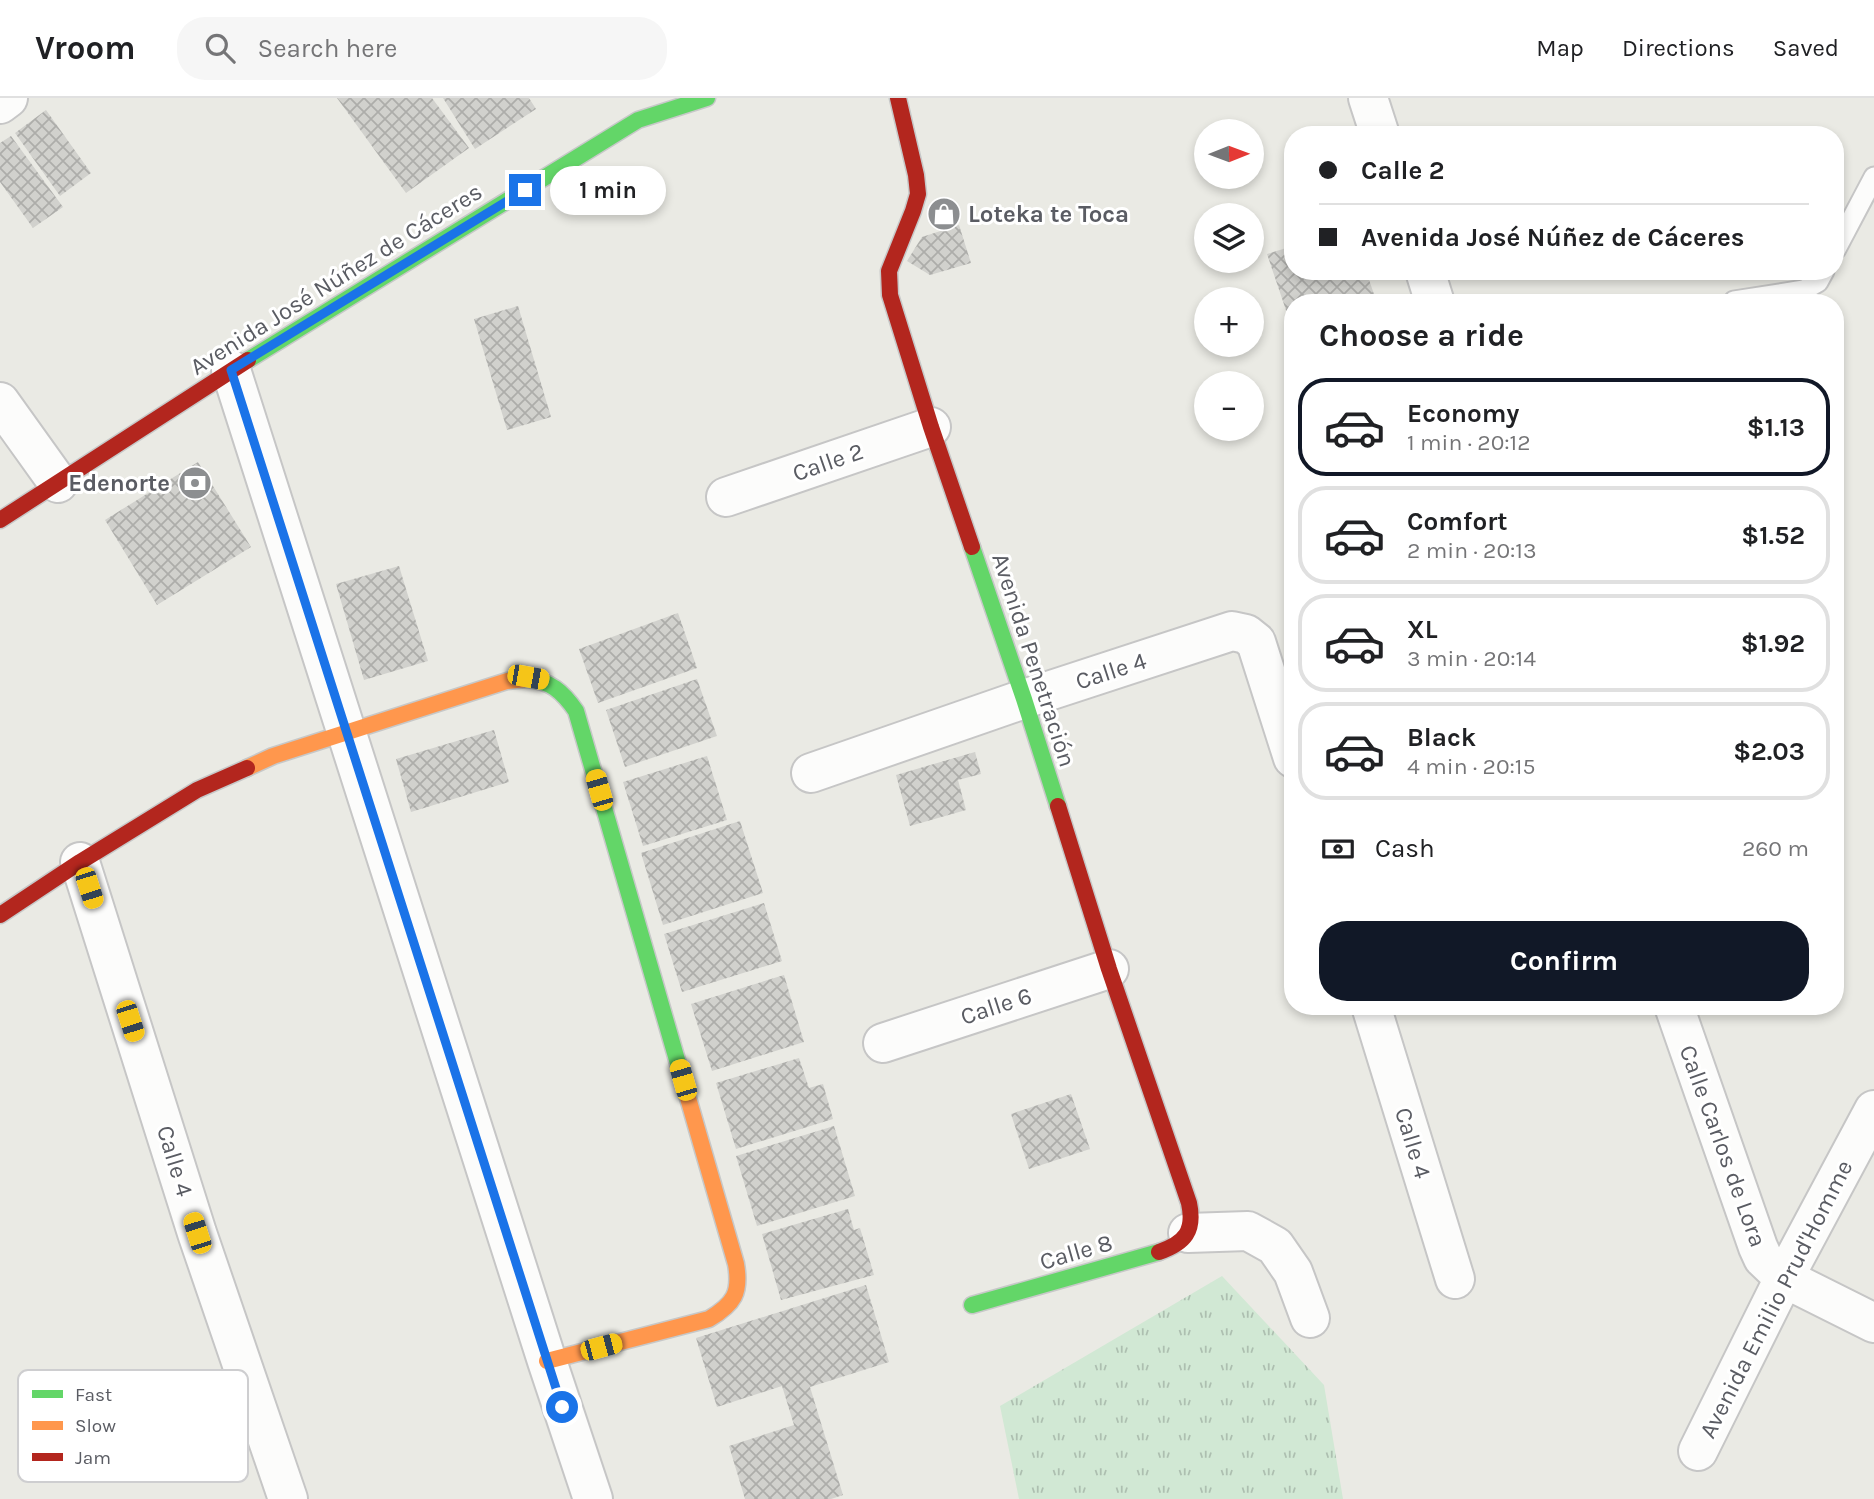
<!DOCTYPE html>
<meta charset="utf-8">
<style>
body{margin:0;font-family:Karla,sans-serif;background:#f6f6f6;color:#202124;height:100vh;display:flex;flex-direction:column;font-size:26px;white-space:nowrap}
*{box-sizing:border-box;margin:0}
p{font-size:23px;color:#757577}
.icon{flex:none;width:38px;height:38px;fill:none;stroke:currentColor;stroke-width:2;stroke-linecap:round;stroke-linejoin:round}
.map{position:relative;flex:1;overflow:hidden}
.drawer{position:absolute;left:1284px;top:196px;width:560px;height:721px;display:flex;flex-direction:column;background:#fff;border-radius:28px;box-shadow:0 4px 10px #0003}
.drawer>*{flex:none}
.banner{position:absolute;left:1284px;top:28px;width:560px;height:154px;border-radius:28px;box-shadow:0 4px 10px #0003;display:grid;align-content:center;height:154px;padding:0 35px;background:#fff}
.needle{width:46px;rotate:89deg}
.tools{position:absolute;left:1194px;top:21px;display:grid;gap:14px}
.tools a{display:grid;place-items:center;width:70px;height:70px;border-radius:50%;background:#fff;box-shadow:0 4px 10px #0003;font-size:35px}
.end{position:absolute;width:32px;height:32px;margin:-16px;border:9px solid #1a73e8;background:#fff;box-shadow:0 0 0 4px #fff}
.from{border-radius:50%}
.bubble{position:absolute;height:49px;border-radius:24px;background:#fff;box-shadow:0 4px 10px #0003;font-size:23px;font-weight:700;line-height:49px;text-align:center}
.car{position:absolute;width:21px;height:42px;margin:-21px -10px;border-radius:9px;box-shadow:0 0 5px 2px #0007;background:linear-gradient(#f5c518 24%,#345 0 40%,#f5c518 0 76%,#345 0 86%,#f5c518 0)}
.banner b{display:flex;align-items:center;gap:24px;height:66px;font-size:26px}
.banner b+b{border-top:2px solid #e0e0e0}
.banner i{width:18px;height:18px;background:#202124}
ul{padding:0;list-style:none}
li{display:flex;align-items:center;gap:21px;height:98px;margin:0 14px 10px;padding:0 21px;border:4px solid #e0e0e0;border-radius:28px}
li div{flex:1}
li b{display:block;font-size:26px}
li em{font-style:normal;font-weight:700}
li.on{border-color:#111827}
li>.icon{width:63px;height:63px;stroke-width:1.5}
h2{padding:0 35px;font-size:32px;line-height:84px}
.pay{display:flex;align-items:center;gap:18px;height:77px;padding:0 35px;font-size:26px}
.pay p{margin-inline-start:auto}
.action{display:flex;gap:14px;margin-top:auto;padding:14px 35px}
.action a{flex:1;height:80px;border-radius:28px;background:#111827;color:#fff;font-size:28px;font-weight:700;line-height:80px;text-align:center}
header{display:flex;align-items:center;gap:42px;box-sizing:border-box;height:98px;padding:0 35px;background:#fff;border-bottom:2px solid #e0e0e0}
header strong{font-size:33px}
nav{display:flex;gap:38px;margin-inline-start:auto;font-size:24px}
.search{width:490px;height:63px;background:#f6f6f6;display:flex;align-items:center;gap:18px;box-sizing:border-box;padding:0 24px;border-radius:28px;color:#757577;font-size:26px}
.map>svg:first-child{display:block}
</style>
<header>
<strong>Vroom</strong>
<div class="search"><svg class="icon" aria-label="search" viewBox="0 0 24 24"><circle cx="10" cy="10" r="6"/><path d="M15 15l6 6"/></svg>Search here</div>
<nav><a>Map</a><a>Directions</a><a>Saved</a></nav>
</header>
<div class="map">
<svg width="1874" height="1401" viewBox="0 0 1874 1401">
<defs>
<pattern id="grass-tufts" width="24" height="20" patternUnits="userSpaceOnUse" patternTransform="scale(1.75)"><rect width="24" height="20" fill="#d1e8d4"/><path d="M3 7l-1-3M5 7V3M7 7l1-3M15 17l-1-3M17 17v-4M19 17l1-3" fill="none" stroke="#adbfb0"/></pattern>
<pattern id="building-cross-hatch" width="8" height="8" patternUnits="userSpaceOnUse" patternTransform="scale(1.75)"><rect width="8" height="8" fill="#d1d1cd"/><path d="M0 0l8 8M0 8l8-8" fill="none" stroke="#adadaa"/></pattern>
</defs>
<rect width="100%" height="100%" fill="#eaeae4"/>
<path fill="url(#grass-tufts)" d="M1222 1178 1324 1287 1343 1401H1019L1000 1308Z"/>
<path fill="url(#building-cross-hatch)" d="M337 0H432L469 50 406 95Z
M443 0H529L536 11 475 51Z
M46 12 91 75 60 98 15 35Z
M11 38 63 109 33 130 0 84V45Z
M950 103 957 123 940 130 932 109Z
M959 127 971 165 930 177 907 163 922 139Z
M1293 148V173H1366L1376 202 1367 205H1293V233L1267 156Z
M518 208 551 319 507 332 474 221Z
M198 364 251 449 157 507 105 422Z
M399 468 428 563 364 582 336 486Z
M678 515 697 570 598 605 579 551Z
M697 581 717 638 625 669 606 612Z
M494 632 509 684 411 714 396 661Z
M975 654 981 676 958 682 966 712 910 728 896 677Z
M707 658 727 722 643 748 623 684Z
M740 723 763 795 663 827 641 755Z
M764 805 782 863 682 894 664 836Z
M784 877 804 944 712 973 691 906Z
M799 960 809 990 823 986 833 1021 736 1051 716 985Z
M1071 996 1090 1051 1029 1071 1011 1016Z
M834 1028 855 1098 757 1128 736 1058Z
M848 1111 854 1132 860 1130 874 1177 781 1202 762 1136Z
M866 1187 889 1264 810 1289 843 1397 831 1401H745L729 1348 794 1327 782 1288 717 1309 696 1240Z"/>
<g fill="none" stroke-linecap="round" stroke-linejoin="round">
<defs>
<path id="lane" d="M1836 151 1874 79
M1734 203 1804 192 1818 184 1824 173"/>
<path id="street" d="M1368 0 1380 37
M0 6 8 0
M1425 173 1435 205
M231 272 547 1263 593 1401
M0 304 58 385
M726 399 931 329
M811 675 1024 601 1232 533 1246 536 1256 544 1293 660
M80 764 197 1135 288 1401
M1371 908 1455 1181
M1674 908 1758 1149 1763 1160 1784 1180 1874 1225
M883 945 1109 871
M1188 1135 1248 1133 1275 1148 1293 1174 1310 1220
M1698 1353 1784 1180 1874 1012"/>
<path id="fast" d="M248 262 638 22 707 0
M972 449 1024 601 1058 708
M526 581C550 582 563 594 576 613L686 993
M972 1207 1159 1154"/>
<path id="slow" d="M247 670 273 658 507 583 526 581
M547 1263 709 1221C734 1206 741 1195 736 1166L686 993"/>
<path id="jam" d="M898 0 916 77 918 96 913 113 889 173 890 197 931 329 972 449
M0 422 248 262
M1058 708 1109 871 1189 1105C1195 1133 1185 1145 1159 1154
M0 817 80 764 197 692 247 670"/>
</defs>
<use href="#lane" stroke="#c6c6c6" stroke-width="23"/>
<use href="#street" stroke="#c6c6c6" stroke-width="42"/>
<use href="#fast" stroke="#c7c8c8" stroke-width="19"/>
<use href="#slow" stroke="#c7c8c8" stroke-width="19"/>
<use href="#jam" stroke="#c7c8c8" stroke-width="19"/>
<use href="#lane" stroke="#fcfcfb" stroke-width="19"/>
<use href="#street" stroke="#fcfcfb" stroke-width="38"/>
<use href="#fast" stroke="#63d668" stroke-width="16"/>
<use href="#slow" stroke="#ff974d" stroke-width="16"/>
<use href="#jam" stroke="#b3261e" stroke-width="16"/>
</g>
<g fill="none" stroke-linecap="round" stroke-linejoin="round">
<path stroke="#1a73e8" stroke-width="9" d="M525 92 231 272 562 1309"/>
</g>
<defs>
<symbol id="shop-disc" viewBox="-11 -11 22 22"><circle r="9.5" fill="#8c8e90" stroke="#fff"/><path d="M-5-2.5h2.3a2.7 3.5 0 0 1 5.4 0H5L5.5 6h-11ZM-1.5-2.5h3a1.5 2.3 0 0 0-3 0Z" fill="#fff"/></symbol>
<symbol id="bank-disc" viewBox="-11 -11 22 22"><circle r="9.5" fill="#8c8e90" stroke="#fff"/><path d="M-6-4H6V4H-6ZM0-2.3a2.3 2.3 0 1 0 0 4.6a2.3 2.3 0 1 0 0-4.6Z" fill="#fff"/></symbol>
</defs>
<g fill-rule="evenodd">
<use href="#shop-disc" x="925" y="97" width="38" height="38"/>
<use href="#bank-disc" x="176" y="366" width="38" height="38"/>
</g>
<g text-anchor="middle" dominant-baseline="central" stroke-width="6" stroke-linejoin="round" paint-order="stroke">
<g font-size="24" font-weight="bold" fill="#5a5c63" stroke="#fff" text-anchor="start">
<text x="968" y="116">Loteka te Toca</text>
<text x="170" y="385" text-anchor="end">Edenorte</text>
</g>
<g font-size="24" fill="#5a5c63" stroke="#fff">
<text transform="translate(336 181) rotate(-32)">Avenida José Núñez de Cáceres</text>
<text transform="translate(828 364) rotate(-19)">Calle 2</text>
<text transform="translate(1034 562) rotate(72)">Avenida Penetración</text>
<text transform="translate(1111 573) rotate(-18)">Calle 4</text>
<text transform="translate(996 908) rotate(-18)">Calle 6</text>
<text transform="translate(1413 1045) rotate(73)">Calle 4</text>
<text transform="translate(1723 1048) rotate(70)">Calle Carlos de Lora</text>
<text transform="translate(175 1063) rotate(73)">Calle 4</text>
<text transform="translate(1076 1154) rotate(-16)">Calle 8</text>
<text transform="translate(1776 1201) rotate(-63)">Avenida Emilio Prud'Homme</text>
</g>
</g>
<rect x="18" y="1272" width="230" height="112" rx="10" fill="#fff" stroke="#ceced0" stroke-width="2"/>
<rect x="32" y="1292" width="31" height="8" fill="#63d668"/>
<rect x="32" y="1323" width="31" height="9" fill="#ff974d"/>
<rect x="32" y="1355" width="31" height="8" fill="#b3261e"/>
<g font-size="19" fill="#5a5c63">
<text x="75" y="1303">Fast</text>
<text x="75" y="1334">Slow</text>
<text x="75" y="1366">Jam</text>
</g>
</svg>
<div class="tools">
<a><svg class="needle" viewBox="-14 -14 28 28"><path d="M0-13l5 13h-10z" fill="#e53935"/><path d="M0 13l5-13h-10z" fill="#757577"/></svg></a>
<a><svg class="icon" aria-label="layers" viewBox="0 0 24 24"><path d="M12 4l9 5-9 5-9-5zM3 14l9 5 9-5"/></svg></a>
<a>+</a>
<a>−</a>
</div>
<i class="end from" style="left:562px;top:1309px"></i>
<i class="end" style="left:525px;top:92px"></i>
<div class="bubble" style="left:550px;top:68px;width:116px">1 min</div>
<i class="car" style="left:528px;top:579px;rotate:100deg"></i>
<i class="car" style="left:599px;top:692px;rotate:344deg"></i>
<i class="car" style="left:89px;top:790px;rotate:162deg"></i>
<i class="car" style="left:130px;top:923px;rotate:162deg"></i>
<i class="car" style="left:683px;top:982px;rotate:344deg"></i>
<i class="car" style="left:197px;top:1135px;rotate:342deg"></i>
<i class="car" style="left:601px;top:1249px;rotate:75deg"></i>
<div class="banner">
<b><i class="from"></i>Calle 2</b>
<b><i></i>Avenida José Núñez de Cáceres</b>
</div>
<section class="drawer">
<h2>Choose a ride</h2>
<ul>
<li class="on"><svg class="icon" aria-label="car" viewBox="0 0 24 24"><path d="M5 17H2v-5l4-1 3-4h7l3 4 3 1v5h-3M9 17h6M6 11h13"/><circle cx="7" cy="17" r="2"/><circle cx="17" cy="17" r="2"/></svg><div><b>Economy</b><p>1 min · 20:12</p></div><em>$1.13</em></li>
<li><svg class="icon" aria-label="car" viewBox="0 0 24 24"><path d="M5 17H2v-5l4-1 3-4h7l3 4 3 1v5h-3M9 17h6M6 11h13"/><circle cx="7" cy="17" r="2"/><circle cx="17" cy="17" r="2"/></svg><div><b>Comfort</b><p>2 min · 20:13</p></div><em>$1.52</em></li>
<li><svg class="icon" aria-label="car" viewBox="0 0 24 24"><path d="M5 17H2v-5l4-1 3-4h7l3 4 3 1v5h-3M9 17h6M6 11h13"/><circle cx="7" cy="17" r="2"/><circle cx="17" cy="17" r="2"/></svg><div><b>XL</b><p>3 min · 20:14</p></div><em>$1.92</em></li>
<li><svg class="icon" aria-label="car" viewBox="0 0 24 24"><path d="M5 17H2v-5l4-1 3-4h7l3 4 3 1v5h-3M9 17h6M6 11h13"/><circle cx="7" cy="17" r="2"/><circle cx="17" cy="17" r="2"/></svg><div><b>Black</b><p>4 min · 20:15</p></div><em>$2.03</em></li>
</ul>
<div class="pay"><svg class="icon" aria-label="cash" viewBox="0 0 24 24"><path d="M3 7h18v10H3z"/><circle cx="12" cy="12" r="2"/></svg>Cash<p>260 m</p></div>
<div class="action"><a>Confirm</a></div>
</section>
</div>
